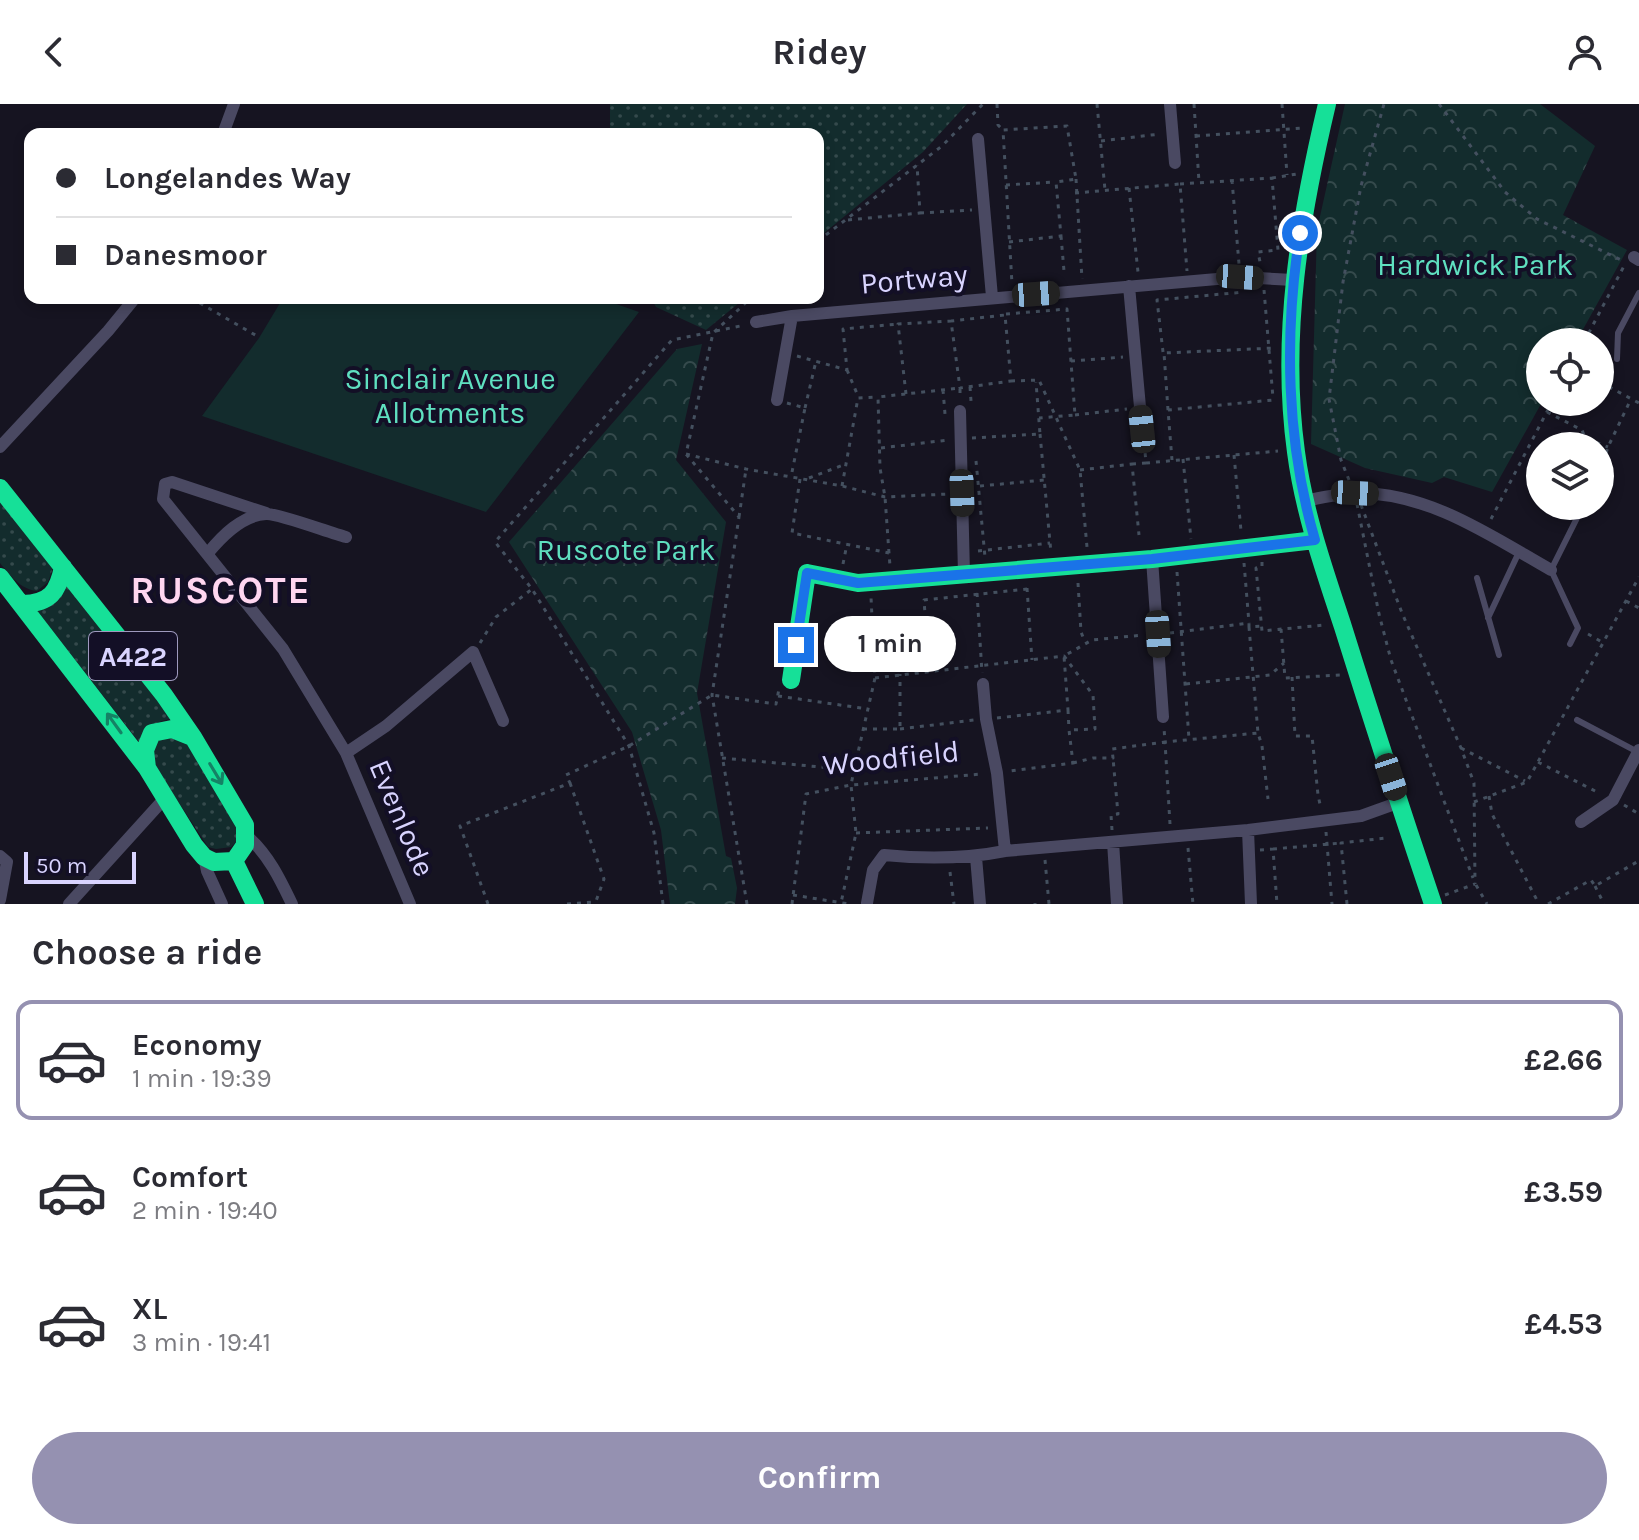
<!DOCTYPE html>
<meta charset="utf-8">
<style>
body{margin:0;font-family:Karla,sans-serif;background:#f2f2f3;color:#2b2b33;height:100vh;display:flex;flex-direction:column;font-size:30px;white-space:nowrap}
*{box-sizing:border-box;margin:0}
p{font-size:26px;color:#7c7c81}
.icon{flex:none;width:44px;height:44px;fill:none;stroke:currentColor;stroke-width:2;stroke-linecap:round;stroke-linejoin:round}
.map{position:relative;height:800px;overflow:hidden}
.details{display:flex;flex-direction:column;background:#fff;flex:1}
.details>*{flex:none}
.top-card{position:absolute;left:24px;top:24px;width:800px;height:176px;border-radius:16px;box-shadow:0 4px 12px #0003;display:grid;align-content:center;height:176px;padding:0 32px;background:#fff}
.buttons{position:absolute;left:1526px;top:224px;display:grid;gap:16px}
.buttons a{display:grid;place-items:center;width:88px;height:88px;border-radius:50%;background:#fff;box-shadow:0 4px 12px #0003;font-size:40px}
.scale{position:absolute;left:24px;bottom:20px;width:112px;box-sizing:border-box;padding-left:8px;border:4px solid #d9d4ff;border-top:0;font-size:22px;line-height:28px;white-space:nowrap;color:#d9d4ff;-webkit-text-stroke:6px #130f26;paint-order:stroke}
.end{position:absolute;width:36px;height:36px;margin:-18px;border:10px solid #1a73e8;background:#fff;box-shadow:0 0 0 4px #fff}
.from{border-radius:50%}
.bubble{position:absolute;height:56px;border-radius:28px;background:#fff;box-shadow:0 4px 12px #0003;font-size:26px;font-weight:700;line-height:56px;text-align:center}
.car{position:absolute;width:24px;height:48px;margin:-24px -12px;border-radius:10px;box-shadow:0 0 6px 2px #0007;background:linear-gradient(#222 24%,#8ab4d8 0 40%,#222 0 76%,#8ab4d8 0 86%,#222 0)}
.top-card b{display:flex;align-items:center;gap:28px;height:76px;font-size:30px}
.top-card b+b{border-top:2px solid #e1e1e2}
.top-card i{width:20px;height:20px;background:#2b2b33}
ul{padding:0;list-style:none}
li{display:flex;align-items:center;gap:24px;height:120px;margin:0 16px 12px;padding:0 16px;border:4px solid transparent;border-radius:16px}
li div{flex:1}
li b{display:block;font-size:30px}
li em{font-style:normal;font-weight:700}
li.current{border-color:#9591b1}
li>.icon{width:72px;height:72px;stroke-width:1.5}
h2{padding:0 32px;font-size:36px;line-height:96px}
.primary-button{display:flex;gap:16px;margin-top:auto;padding:16px 32px}
.primary-button a{flex:1;height:92px;border-radius:48px;background:#9591b1;color:#fff;font-size:32px;font-weight:700;line-height:92px;text-align:center}
header{display:flex;justify-content:space-between;align-items:center;height:104px;padding:0 32px;background:#fff;font-size:36px;font-weight:700}
.map>svg:first-child{display:block}
</style>
<header><svg class="icon" aria-label="back" viewBox="0 0 24 24"><path d="M15 5l-7 7 7 7"/></svg>Ridey<svg class="icon" aria-label="person" viewBox="0 0 24 24"><circle cx="12" cy="8" r="4"/><path d="M4 21q1-7 8-7t8 7"/></svg></header>
<div class="map">
<svg width="1639" height="800" viewBox="0 0 1639 800">
<defs>
<pattern id="grass-dots" width="8" height="8" patternUnits="userSpaceOnUse" patternTransform="scale(2)"><rect width="8" height="8" fill="#132c2d"/><path d="M2 2h.1M6 6h.1" fill="none" stroke="#354a4c" stroke-width="1.8" stroke-linecap="round"/></pattern>
<pattern id="forest-crowns" width="20" height="18" patternUnits="userSpaceOnUse" patternTransform="scale(2)"><rect width="20" height="18" fill="#132c2d"/><path d="M2 6a3 3 0 1 1 6 0M12 15a3 3 0 1 1 6 0" fill="none" stroke="#354a4c"/></pattern>
</defs>
<rect width="100%" height="100%" fill="#161421"/>
<path fill="url(#grass-dots)" d="M610 0H967L923 48 818 134V30H610Z
M651 194H745L706 226 656 203Z
M0 393 54 461 48 478 37 487C20 485 11 472 0 459Z
M69 476 174 615C156 615 150 625 139 638L36 505Z
M161 633 186 636 237 722 236 738 231 743 216 745 208 743 153 659 152 643Z"/>
<path fill="url(#forest-crowns)" d="M1345 0H1540L1595 42 1563 111 1627 146 1576 238H1540V298H1542L1492 388 1444 373 1432 379 1365 364 1311 340 1317 126Z
M702 240 676 356 726 418 697 589 726 752 731 754 737 784 735 800H670L661 726 632 628 509 438 677 245Z"/>
<path fill="#132c2d" d="M283 194H599L639 208 486 408 202 312 259 234Z"/>
<g fill="none" stroke-linecap="round" stroke-linejoin="round">
<path stroke="#44505f" stroke-width="3" stroke-dasharray="4 6" stroke-linecap="butt" d="M997 0 998 21 1003 26
M1097 0 1105 86
M1194 0 1199 78
M1282 0 1287 71
M1439 0 1505 88 1537 115 1623 157
M1196 32 1304 24
M1101 37 1160 30
M1272 74 1297 70
M1076 75 1082 175
M1232 76 1239 160
M1180 80 1272 74 1278 146 1258 148 1261 163
M1006 81 1054 78
M1129 84 1138 168
M1075 89 1180 80 1187 167
M920 109 972 106
M848 116 920 109 917 61
M1061 132 1064 167
M818 137 942 42 983 0
M1009 138 1061 132 1056 78 1076 75 1067 22 1003 26C1006 77 1009 129 1012 180
M1264 186 1273 294
M191 194 257 232
M1006 210 1067 205 1075 311 1039 314
M1584 238 1624 162
M1163 248 1157 196 1244 188
M797 252 847 266 843 225 898 220
M1071 257 1123 253
M847 266 858 292
M1011 277 1039 276 1080 366 1087 443
M1600 278 1639 299
M970 283 971 297
M943 286 945 310
M906 290 898 220 951 217 960 284 1011 277 1005 211 951 217
M787 299 805 304 791 373
M805 304 816 257
M1168 306 1164 249 1275 244
M1547 308 1582 326 1585 334 1608 343
M1075 311 1127 305
M1040 330 1051 449
M972 334 1040 330 1036 278
M881 344 948 336
M686 350 746 365 842 382 885 393 949 390
M1234 351 1241 427
M1183 355 1191 435
M1172 356 1168 306 1273 296
M976 357 985 453
M1146 359 1278 347
M1132 360 1146 359 1144 337
M1080 366 1132 360 1139 431
M1600 368 1608 343 1631 295
M809 374 846 360
M800 375 792 429 889 449 890 462
M1349 376 1341 356 1329 295 1343 178 1361 82 1384 0
M842 382 858 294 877 293
M980 382 1044 376
M1357 400 1379 510 1391 556 1473 774
M1361 401 1402 509 1461 644 1474 679 1475 780
M739 413 746 365
M1491 415 1552 298
M978 447 1050 439
M889 449 885 393 880 364 878 293 960 284V294
M1262 458V463L1256 464 1262 527 1324 521
M1244 459 1249 519
M843 460 847 440
M1177 468 1189 635
M1078 479 1081 528 1085 538
M1027 484 1032 556
M977 489 982 569
M1626 497 1639 504
M1249 523 1258 629 1262 642 1268 695
M1281 525 1285 574 1341 571
M1170 529 1249 519V523L1262 522
M1588 530 1602 538
M480 539 496 513 532 485
M929 566 924 496 1027 485
M1292 573 1295 632H1312L1318 691 1321 705
M875 574 1064 552 1093 591 1095 625 1069 626 1073 659 1010 667
M1186 580 1270 571 1284 559
M778 592 868 605
M1068 606 1069 626
M997 614 1068 606 1064 552 1092 536 1143 531
M863 625H900V570
M900 625 974 616
M1461 644 1525 677
M722 654 854 666 851 681 856 729 841 799
M1538 658 1599 689
M1073 659 1093 654H1113L1112 645 1165 638 1164 624
M854 666 875 574 871 493
M570 679 604 775 595 800
M1489 692 1492 710 1539 800
M1474 698 1527 678 1639 473
M1624 701 1639 710
M1170 720 1165 638 1258 629
M1112 726 1111 711 1118 710 1113 654
M1326 728 1332 800
M856 729 988 724
M1188 744 1193 800
M1273 745 1341 739
M1260 746 1273 745 1277 800
M1045 756 1049 800
M950 768 954 800
M1476 781 1487 800
M1595 782 1604 800
M793 791 849 800
M1445 791 1475 780
M1035 799V800
M488 800 460 722 570 679 566 671 629 642 712 591 776 600 779 585
M567 800 595 798
M663 800 654 729 629 642 532 485 495 438 672 236 745 221
M747 800 712 591 739 413 686 350 713 229 751 194
M792 800 806 690 851 681 982 670
M1347 800 1341 739 1386 734
M1548 800 1591 776 1595 782 1637 758 1639 759"/>
<path stroke="#4a4962" stroke-width="6" d="M1617 255 1618 229 1639 189
M1477 474 1499 551
M1488 514 1519 448
M1570 540 1578 524 1551 466 1583 402
M1577 616 1638 648"/>
<path stroke="#4a4962" stroke-width="12" d="M1170 0 1175 59
M223 30 234 0
M978 35 992 193
M1634 153 1639 156
M1129 182 1142 325
M756 218 792 212 1240 173 1293 176
M777 296 792 212
M960 307 964 470
M0 343 108 227 135 194
M1303 397C1321 394 1340 389 1358 389 1430 389 1491 432 1551 466
M266 409 172 378 165 380 163 395 283 545 346 649 410 800
M208 449C222 432 242 411 266 410 278 409 330 429 346 433
M1152 455 1163 613
M983 580 986 615 997 669 1005 747
M346 649 386 622 473 548 503 617
M1581 718 1613 696 1639 646
M1248 726 1251 800
M247 732C268 750 280 775 292 800
M1113 738 1117 800
M0 752 7 758 0 796
M204 753 207 767 222 800
M976 753 980 800
M867 799 873 766 884 751C925 755 965 755 1005 747L1248 726 1361 712 1400 698
M69 800 165 694"/>
<path stroke="#16e098" stroke-width="18" d="M1327 0C1300 114 1280 231 1296 348 1304 409 1324 465 1343 523 1372 616 1402 708 1433 800
M0 384 164 591 193 633 245 721V741L234 757 214 758 204 753 194 741 147 664 0 473
M23 500C50 499 58 488 63 463
M791 576 807 469 858 479 1152 455 1315 436
M147 664 145 646 152 629 172 625 192 633
M234 757 255 800"/>
</g>
<defs><path id="oneway-shaft" d="M-6 0H5M1.5-3L5.5 0L1.5 3" fill="none" stroke-width="1.6" stroke-linecap="round" stroke-linejoin="round" transform="scale(2)"/></defs>
<g stroke="#158265">
<use href="#oneway-shaft" transform="translate(114 619) rotate(-126)"/>
<use href="#oneway-shaft" transform="translate(216 670) rotate(59)"/>
</g>
<g fill="none" stroke-linecap="round" stroke-linejoin="round">
<path stroke="#1a73e8" stroke-width="10" d="M796 541 807 469 858 479 1152 455 1315 436C1286 337 1284 230 1300 129"/>
</g>
<g text-anchor="middle" dominant-baseline="central" stroke-width="8" stroke-linejoin="round" paint-order="stroke">
<rect fill="#130f26" stroke="#9e99be" stroke-width="2" x="89" y="528" width="88" height="48" rx="6"/>
<g font-size="28" font-weight="bold" fill="#d9d4ff">
<text x="133" y="552">A422</text>
</g>
<g font-size="30" fill="#5fe0c0" stroke="#130f26">
<text x="1475" y="161">Hardwick Park</text>
<text x="450" y="275">Sinclair Avenue<tspan x="450" dy="34">Allotments</tspan></text>
<text x="626" y="446">Ruscote Park</text>
</g>
<g font-size="30" fill="#d9d4ff" stroke="#130f26">
<text transform="translate(914 175) rotate(-5)">Portway</text>
<text transform="translate(891 654) rotate(-6)">Woodfield</text>
<text transform="translate(402 714) rotate(67)">Evenlode</text>
</g>
<g font-size="38" font-weight="bold" letter-spacing="2" fill="#ffd6f0" stroke="#130f26">
<text x="221" y="486">RUSCOTE</text>
</g>
</g>
</svg>
<div class="buttons">
<a><svg class="icon" aria-label="locate" viewBox="0 0 24 24"><circle cx="12" cy="12" r="6"/><path d="M12 2v4M12 18v4M2 12h4M18 12h4"/></svg></a>
<a><svg class="icon" aria-label="layers" viewBox="0 0 24 24"><path d="M12 4l9 5-9 5-9-5zM3 14l9 5 9-5"/></svg></a>
</div>
<div class="scale">50 m</div>
<i class="end from" style="left:1300px;top:129px"></i>
<i class="end" style="left:796px;top:541px"></i>
<div class="bubble" style="left:824px;top:512px;width:132px">1 min</div>
<i class="car" style="left:1240px;top:173px;rotate:94deg"></i>
<i class="car" style="left:1036px;top:190px;rotate:86deg"></i>
<i class="car" style="left:1142px;top:325px;rotate:354deg"></i>
<i class="car" style="left:962px;top:389px;rotate:178deg"></i>
<i class="car" style="left:1355px;top:389px;rotate:93deg"></i>
<i class="car" style="left:1158px;top:530px;rotate:176deg"></i>
<i class="car" style="left:1391px;top:673px;rotate:162deg"></i>
<div class="top-card">
<b><i class="from"></i>Longelandes Way</b>
<b><i></i>Danesmoor</b>
</div>
</div>
<section class="details">
<h2>Choose a ride</h2>
<ul>
<li class="current"><svg class="icon" aria-label="car" viewBox="0 0 24 24"><path d="M5 17H2v-5l4-1 3-4h7l3 4 3 1v5h-3M9 17h6M6 11h13"/><circle cx="7" cy="17" r="2"/><circle cx="17" cy="17" r="2"/></svg><div><b>Economy</b><p>1 min · 19:39</p></div><em>£2.66</em></li>
<li><svg class="icon" aria-label="car" viewBox="0 0 24 24"><path d="M5 17H2v-5l4-1 3-4h7l3 4 3 1v5h-3M9 17h6M6 11h13"/><circle cx="7" cy="17" r="2"/><circle cx="17" cy="17" r="2"/></svg><div><b>Comfort</b><p>2 min · 19:40</p></div><em>£3.59</em></li>
<li><svg class="icon" aria-label="car" viewBox="0 0 24 24"><path d="M5 17H2v-5l4-1 3-4h7l3 4 3 1v5h-3M9 17h6M6 11h13"/><circle cx="7" cy="17" r="2"/><circle cx="17" cy="17" r="2"/></svg><div><b>XL</b><p>3 min · 19:41</p></div><em>£4.53</em></li>
</ul>
<div class="primary-button"><a>Confirm</a></div>
</section>
